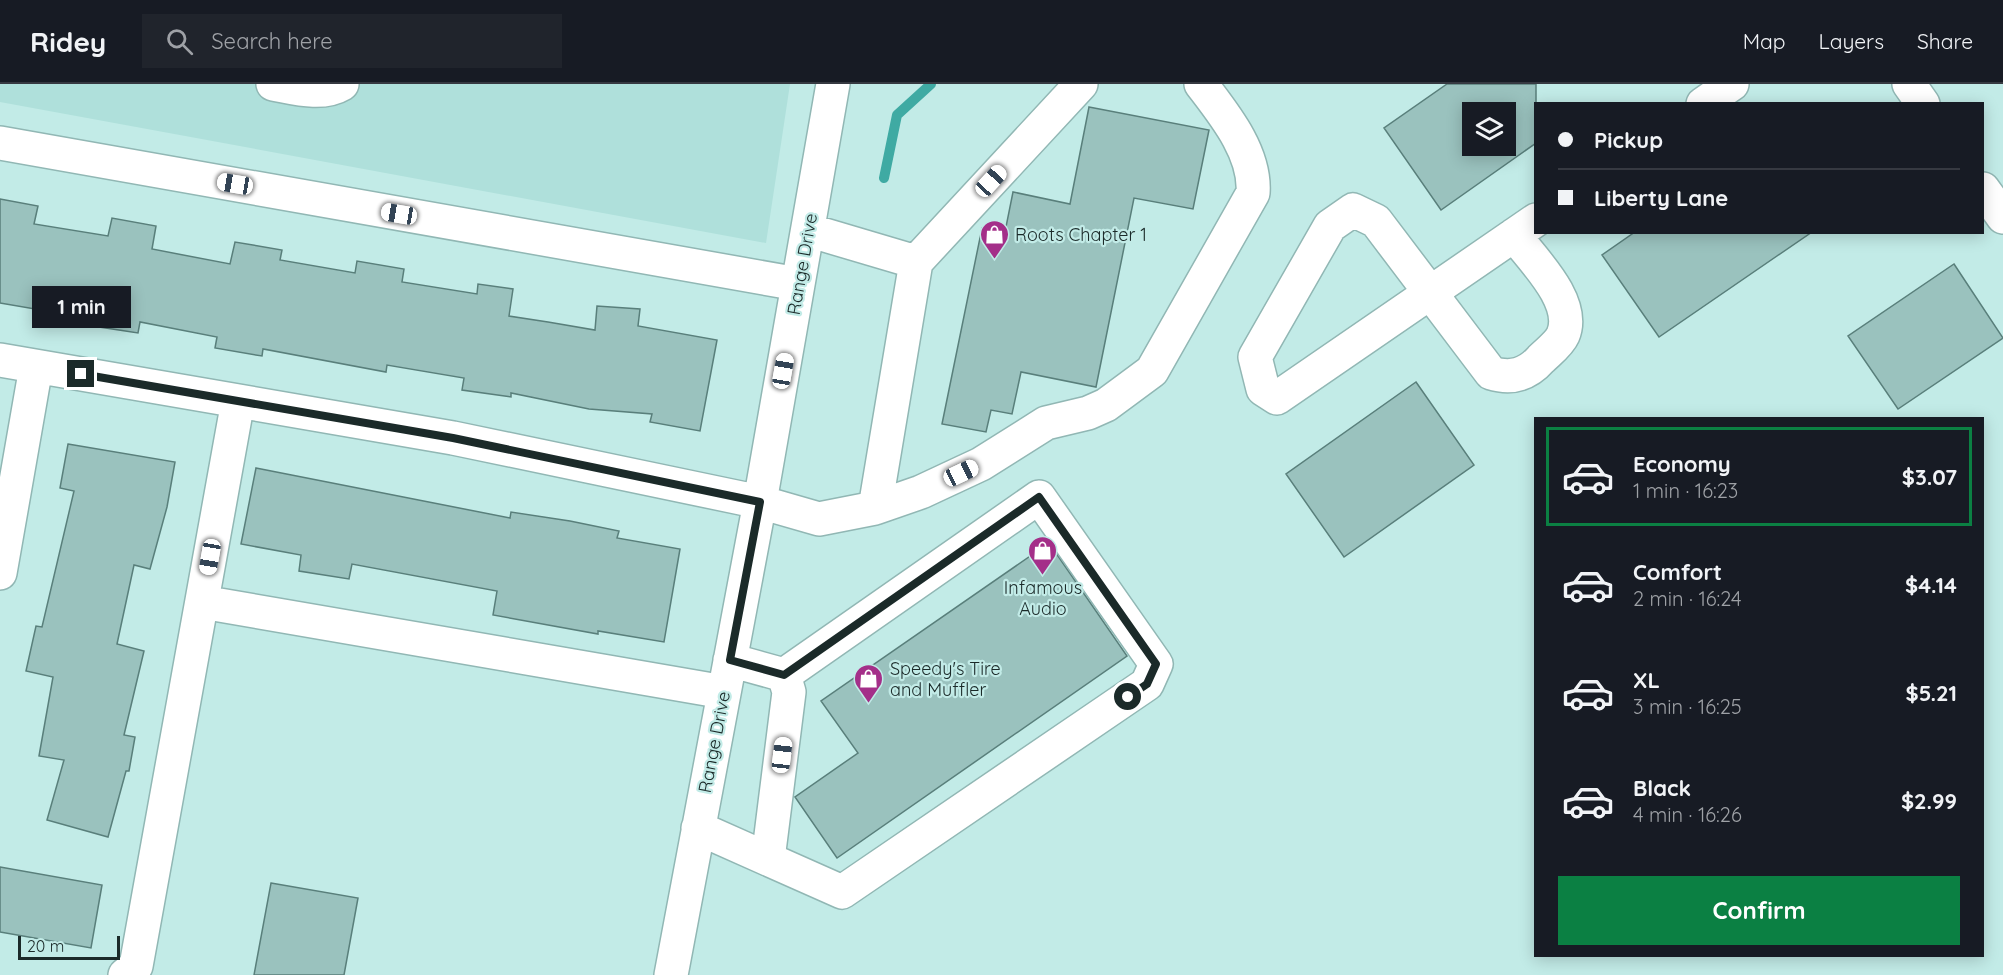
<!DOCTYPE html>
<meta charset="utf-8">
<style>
body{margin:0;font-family:Quicksand,sans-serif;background:#20242c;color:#f1f3f6;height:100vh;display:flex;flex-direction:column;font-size:22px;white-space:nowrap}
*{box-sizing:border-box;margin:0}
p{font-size:20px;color:#9ea1a6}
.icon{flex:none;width:33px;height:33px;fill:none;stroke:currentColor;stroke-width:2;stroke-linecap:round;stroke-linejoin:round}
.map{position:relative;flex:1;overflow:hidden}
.drawer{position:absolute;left:1534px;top:333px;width:450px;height:540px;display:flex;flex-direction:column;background:#171b24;border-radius:0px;box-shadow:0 3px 15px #0003}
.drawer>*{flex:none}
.top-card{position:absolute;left:1534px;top:18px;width:450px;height:132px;border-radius:0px;box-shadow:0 3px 15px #0003;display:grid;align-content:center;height:132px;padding:0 24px;background:#171b24}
.tools{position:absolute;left:1462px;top:18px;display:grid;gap:12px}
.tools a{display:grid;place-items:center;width:54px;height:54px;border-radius:0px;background:#171b24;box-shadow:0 3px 15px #0003;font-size:30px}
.scale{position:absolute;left:18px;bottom:15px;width:102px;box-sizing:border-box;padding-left:6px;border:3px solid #1b2a29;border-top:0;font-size:16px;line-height:21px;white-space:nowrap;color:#1b2a29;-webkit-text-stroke:4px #c2ebe7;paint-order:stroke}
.end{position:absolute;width:27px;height:27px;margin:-14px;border:8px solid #1b2a29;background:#fff;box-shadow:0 0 0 3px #fff}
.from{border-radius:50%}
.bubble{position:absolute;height:42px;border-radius:0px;background:#171b24;box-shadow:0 3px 15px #0003;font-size:20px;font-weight:700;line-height:42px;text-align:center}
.car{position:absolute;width:18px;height:36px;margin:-18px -9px;border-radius:8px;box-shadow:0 0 4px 2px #0007;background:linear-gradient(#fff 24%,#345 0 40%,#fff 0 76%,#345 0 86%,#fff 0)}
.top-card b{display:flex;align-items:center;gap:21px;height:57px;font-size:22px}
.top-card b+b{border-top:2px solid #363941}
.top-card i{width:15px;height:15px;background:#f1f3f6}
ul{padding:10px 0 0;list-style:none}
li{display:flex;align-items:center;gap:18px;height:99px;margin:0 12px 9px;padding:0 12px;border:3px solid transparent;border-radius:0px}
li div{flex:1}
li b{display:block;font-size:22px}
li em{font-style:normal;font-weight:700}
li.current{border-color:#0b8043}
li>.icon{width:54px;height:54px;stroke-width:1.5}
.cta{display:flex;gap:12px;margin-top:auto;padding:12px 24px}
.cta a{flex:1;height:69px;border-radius:0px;background:#0b8043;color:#fff;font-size:24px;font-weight:700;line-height:69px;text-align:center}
header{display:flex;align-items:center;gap:36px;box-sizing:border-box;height:84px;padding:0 30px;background:#171b24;border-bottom:2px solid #363941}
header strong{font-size:28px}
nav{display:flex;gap:33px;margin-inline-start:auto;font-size:21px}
.search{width:420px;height:54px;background:#20242c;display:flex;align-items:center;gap:15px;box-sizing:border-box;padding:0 21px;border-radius:0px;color:#9ea1a6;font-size:22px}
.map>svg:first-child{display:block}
</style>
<header>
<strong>Ridey</strong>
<div class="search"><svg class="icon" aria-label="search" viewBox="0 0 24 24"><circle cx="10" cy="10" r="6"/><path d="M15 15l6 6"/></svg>Search here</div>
<nav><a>Map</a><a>Layers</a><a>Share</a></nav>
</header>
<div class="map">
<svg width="2003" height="891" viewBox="0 0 2003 891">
<rect width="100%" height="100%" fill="#c2ebe7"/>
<path fill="#afe0db" d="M0 0H790L766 159 0 18Z"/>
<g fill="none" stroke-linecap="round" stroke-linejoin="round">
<path stroke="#3faaa3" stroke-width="10" d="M884 94 897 31 931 0"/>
</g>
<path fill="#9ac2be" stroke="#597f7b" stroke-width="1.5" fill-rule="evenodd" d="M1447 0H1536V59L1441 126 1384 44ZM1473 28H1506V62H1473Z
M1089 23 1209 46 1193 125 1134 114 1096 303 1021 288 1012 330 991 326 986 348 942 340 982 144 1005 148 1013 108 1070 120Z
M0 115 38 122 34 140 108 152 112 134 156 142 152 165 230 180 235 158 282 166 280 176 355 189 357 177 404 185 402 198 477 210 478 200 513 205 509 232 548 238 595 246 597 222 640 225 638 242 717 256 700 347 650 338 652 330 589 325 511 309V313L462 306 464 294 387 281 386 288 263 265 262 272 215 264 217 253 140 238 138 249 93 242 94 235 0 219Z
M1635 148H1812L1659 253 1602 171Z
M1954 180 2003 254 1898 325 1848 252Z
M1416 298 1474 381 1344 473 1286 390Z
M68 360 175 378 167 423 150 485 134 481 117 560 144 567 124 651 135 653 129 687H126L108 753 47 736 64 676 39 672 53 593 26 587 36 542 42 543 74 407 60 404Z
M256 384 510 434 511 428 570 437 619 447 617 454 680 465 664 558 598 547V550L493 531 497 507 352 480 349 495 299 487 301 471 241 460Z
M1049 459 1127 572 837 774 795 713 858 669 821 617Z
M0 783 102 801 91 864 0 848Z
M271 799 358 814 344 891H254Z"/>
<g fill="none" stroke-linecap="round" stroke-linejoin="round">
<defs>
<path id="minor" d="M273 0C295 4 322 12 342 0
M1909 0 1923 20
M1703 20 1732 0
M0 59 798 200
M1983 105 2003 133
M808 146 916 178 1081 0
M1514 151C1533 176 1577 218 1563 251 1559 260 1548 268 1541 275 1527 291 1511 295 1491 289L1376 137 1353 126 1330 142 1255 273 1263 305 1277 314 1536 136
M0 276 453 354 760 418 819 435 875 424 921 408 981 380 1046 339 1088 329 1106 321 1125 307 1152 287 1253 109C1256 69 1224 30 1201 0
M875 424 916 178
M0 489 36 283
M202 518 724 608
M698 744 842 808 1147 600 1156 580 1039 413 784 591 730 576
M768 775 789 608 784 591
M125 891 136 882 238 317
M671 891 760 418 833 0"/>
</defs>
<use href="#minor" stroke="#91b7b4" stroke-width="36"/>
<use href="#minor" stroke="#fff" stroke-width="33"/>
</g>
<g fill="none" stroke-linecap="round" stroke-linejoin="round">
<path stroke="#1b2a29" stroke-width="8" d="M81 290 453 354 760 418 730 576 784 591 1039 413 1156 580 1147 600 1128 613"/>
</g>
<defs>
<symbol id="shop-pin" viewBox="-11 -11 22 30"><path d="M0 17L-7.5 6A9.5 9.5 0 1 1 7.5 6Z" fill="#a42f89" stroke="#c2ebe7"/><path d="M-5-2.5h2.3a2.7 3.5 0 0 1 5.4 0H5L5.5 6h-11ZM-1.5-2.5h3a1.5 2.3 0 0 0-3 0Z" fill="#fff"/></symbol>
</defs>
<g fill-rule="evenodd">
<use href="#shop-pin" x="978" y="134" width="33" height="45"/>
<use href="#shop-pin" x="1026" y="450" width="33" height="45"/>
<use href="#shop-pin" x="852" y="578" width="33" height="45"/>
</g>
<g text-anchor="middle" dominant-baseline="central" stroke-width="4.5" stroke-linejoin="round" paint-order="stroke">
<g font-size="18" fill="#1b2a29" stroke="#c2ebe7" text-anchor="start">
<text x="1015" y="150">Roots Chapter 1</text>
<text x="1043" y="503" text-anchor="middle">Infamous<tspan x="1043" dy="21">Audio</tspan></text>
<text x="890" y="584">Speedy's Tire<tspan x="890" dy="21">and Muffler</tspan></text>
</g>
<g font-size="18" fill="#1b2a29" stroke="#c2ebe7">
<text transform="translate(802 180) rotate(-80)">Range Drive</text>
<text transform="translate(714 658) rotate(-79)">Range Drive</text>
</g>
</g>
</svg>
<div class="tools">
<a><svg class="icon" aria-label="layers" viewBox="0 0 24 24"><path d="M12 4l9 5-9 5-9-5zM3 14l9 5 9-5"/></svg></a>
</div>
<div class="scale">20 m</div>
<i class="end from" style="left:1128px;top:613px"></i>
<i class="end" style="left:81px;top:290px"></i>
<div class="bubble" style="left:32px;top:202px;width:99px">1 min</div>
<i class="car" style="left:991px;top:97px;rotate:43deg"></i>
<i class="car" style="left:235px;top:100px;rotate:280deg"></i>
<i class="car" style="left:399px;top:130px;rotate:280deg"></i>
<i class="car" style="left:783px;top:287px;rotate:10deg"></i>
<i class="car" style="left:961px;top:389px;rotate:65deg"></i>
<i class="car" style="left:210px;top:473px;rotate:190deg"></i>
<i class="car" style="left:782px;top:671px;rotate:7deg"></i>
<div class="top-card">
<b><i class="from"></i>Pickup</b>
<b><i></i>Liberty Lane</b>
</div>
<section class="drawer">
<ul>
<li class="current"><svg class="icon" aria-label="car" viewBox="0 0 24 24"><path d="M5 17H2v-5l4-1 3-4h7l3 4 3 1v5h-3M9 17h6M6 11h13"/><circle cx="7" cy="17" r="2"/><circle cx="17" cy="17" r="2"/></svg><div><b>Economy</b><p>1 min · 16:23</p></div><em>$3.07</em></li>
<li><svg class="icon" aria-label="car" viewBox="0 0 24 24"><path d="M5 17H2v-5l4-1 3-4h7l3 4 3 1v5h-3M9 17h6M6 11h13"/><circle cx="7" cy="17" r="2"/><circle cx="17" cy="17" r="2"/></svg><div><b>Comfort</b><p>2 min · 16:24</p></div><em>$4.14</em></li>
<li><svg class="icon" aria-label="car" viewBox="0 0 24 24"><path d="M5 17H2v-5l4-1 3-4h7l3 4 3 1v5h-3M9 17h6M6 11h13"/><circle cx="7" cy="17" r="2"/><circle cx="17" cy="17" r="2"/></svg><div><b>XL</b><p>3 min · 16:25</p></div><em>$5.21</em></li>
<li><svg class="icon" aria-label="car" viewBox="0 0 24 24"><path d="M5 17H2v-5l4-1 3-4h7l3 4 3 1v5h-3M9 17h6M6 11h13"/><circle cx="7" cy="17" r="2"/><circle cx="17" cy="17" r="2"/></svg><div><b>Black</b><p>4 min · 16:26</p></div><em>$2.99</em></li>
</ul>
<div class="cta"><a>Confirm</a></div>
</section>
</div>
